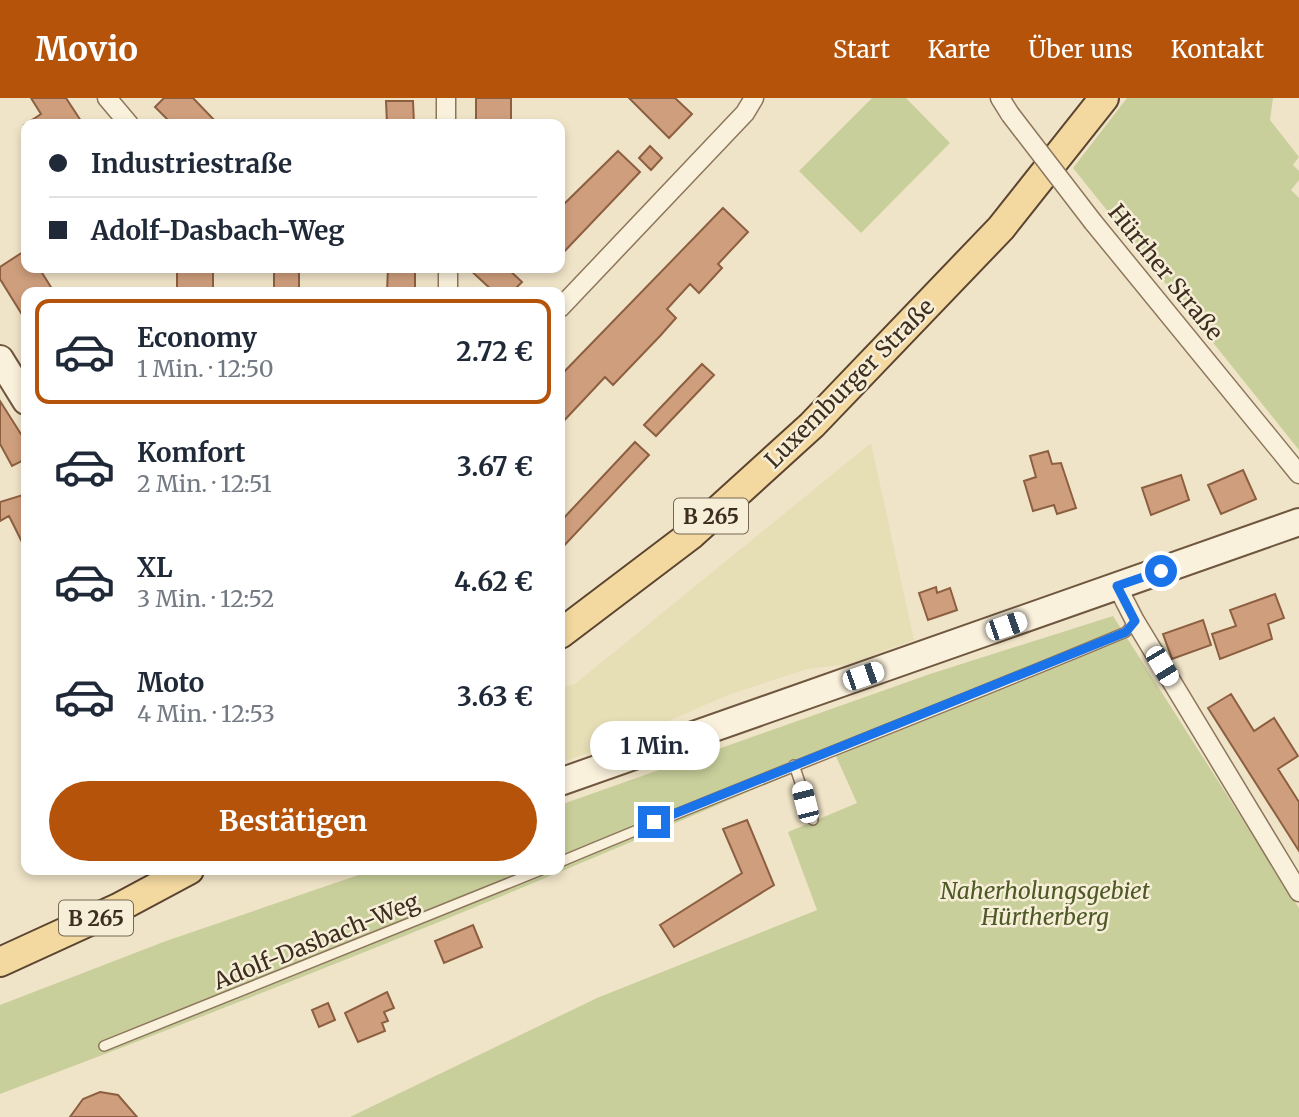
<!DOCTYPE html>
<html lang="de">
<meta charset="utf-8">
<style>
body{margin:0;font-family:Merriweather,serif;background:#f2f2f3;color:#1f2937;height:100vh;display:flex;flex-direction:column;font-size:26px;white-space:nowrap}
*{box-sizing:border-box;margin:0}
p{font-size:23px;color:#747a83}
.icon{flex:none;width:38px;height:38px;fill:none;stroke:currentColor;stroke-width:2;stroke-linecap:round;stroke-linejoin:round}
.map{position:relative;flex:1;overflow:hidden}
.side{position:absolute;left:21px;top:189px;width:544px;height:588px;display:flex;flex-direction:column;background:#fff;border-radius:14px;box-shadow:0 4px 10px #0003}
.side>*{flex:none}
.top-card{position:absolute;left:21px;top:21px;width:544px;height:154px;border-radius:14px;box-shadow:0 4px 10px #0003;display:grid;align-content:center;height:154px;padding:0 28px;background:#fff}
.end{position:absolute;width:32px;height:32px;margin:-16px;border:9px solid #1a73e8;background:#fff;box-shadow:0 0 0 4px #fff}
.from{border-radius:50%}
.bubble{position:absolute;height:49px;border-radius:24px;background:#fff;box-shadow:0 4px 10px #0003;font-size:23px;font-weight:700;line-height:49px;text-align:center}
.car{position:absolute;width:21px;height:42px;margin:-21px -10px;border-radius:9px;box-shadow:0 0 5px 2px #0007;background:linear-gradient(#fff 24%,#345 0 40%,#fff 0 76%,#345 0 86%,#fff 0)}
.top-card b{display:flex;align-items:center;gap:24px;height:66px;font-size:26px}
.top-card b+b{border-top:2px solid #e0e1e3}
.top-card i{width:18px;height:18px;background:#1f2937}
ul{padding:12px 0 0;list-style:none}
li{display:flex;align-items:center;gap:21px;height:105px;margin:0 14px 10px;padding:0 14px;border:4px solid transparent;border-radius:14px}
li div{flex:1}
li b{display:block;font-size:26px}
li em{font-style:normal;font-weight:700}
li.on{border-color:#b45309}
li>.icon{width:63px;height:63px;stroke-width:1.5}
.action{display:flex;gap:14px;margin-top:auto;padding:14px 28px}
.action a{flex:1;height:80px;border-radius:42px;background:#b45309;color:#fff;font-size:28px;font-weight:700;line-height:80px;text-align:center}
header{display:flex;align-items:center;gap:42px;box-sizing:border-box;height:98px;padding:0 35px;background:#b45309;color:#fff}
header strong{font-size:33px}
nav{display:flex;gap:38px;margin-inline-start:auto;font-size:24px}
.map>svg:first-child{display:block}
</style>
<header>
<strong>Movio</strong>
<nav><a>Start</a><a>Karte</a><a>Über uns</a><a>Kontakt</a></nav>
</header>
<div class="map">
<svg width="1299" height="1019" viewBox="0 0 1299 1019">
<rect width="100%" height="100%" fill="#f0e4c8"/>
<path fill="#e6deb5" d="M871 345 914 542 848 566 807 571 728 597 634 638 560 665V590L575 586Z"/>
<path fill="#c9cf9b" d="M872 0H906L950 45 861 135 799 73Z
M1127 0H1273L1270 22 1299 59 1293 67 1299 73V82L1291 92 1299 100V352L1073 70Z
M1113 518 1299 810V1019H350L597 900 817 812 788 734 857 705 835 656C561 777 281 890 0 996V907L166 843 373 772H560V707L930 576Z"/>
<path fill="#cf9f7d" stroke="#8d5f41" stroke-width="2" d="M31 0H66L83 26H26L41 16Z
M164 0H193L218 26H172L155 9Z
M476 0H511V25H476Z
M629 0H675L692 16 669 40Z
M386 3H413L414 26H387Z
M650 48 662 60 651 72 639 60Z
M618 53 640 74 560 158V110Z
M723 110 748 134 718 166 722 170 699 195 690 186 667 211 676 220 660 238 613 287 605 279 560 327V278Z
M26 152V170H39L54 194H26V223L0 181V169Z
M177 170H213V194H177Z
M274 170H299V194H274Z
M388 170H415V194H387Z
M468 170H507L522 184 512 194H494Z
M702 266 714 277 656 338 644 327Z
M0 303 26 344V361L12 368 0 346Z
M635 344 649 357 560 452V424Z
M1048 353 1052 366 1061 365 1076 410 1057 416 1054 407 1033 413 1024 383 1036 379 1030 358Z
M1243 372 1256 401 1221 416 1208 387Z
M1181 377 1189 402 1151 417 1142 390Z
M26 396V452L9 418 0 423V404Z
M936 489 937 495 950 490 957 512 928 522 919 495Z
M1275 496 1284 520 1268 526 1272 541 1220 561 1212 536 1236 528 1230 512Z
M1203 522 1211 547 1172 561 1163 536Z
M1231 596 1254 633 1274 620 1298 658 1278 671 1299 704V753L1208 610Z
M747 722 774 787 674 849 660 827 742 775 723 731Z
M473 827 482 849 444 865 435 843Z
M387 894 394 910 384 914 388 923 382 925 385 933 358 944 345 915Z
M328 905 335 922 319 929 312 912Z
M100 994 118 997 137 1019H70L83 1001Z"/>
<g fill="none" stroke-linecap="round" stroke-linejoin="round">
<defs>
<path id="lane" d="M794 667 813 722
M560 764C748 685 938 613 1126 534L1135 523
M104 948 541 772"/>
<path id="street" d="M107 0 129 26
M446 0V26
M1000 0 1010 16
M1093 124 1299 376
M448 170V194
M560 210 745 15 754 0
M1117 488 1135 523 1299 794"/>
<path id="secondary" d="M0 261 26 303
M560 684 1299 424"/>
<path id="primary" d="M560 536 692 436 812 327 1001 130 1104 0
M0 864 118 810 189 772"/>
</defs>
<use href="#lane" stroke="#8d765c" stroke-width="12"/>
<use href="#street" stroke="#8d765c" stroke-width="21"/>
<use href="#secondary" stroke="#6f573f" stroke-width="30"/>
<use href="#primary" stroke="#5b4430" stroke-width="32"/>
<use href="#lane" stroke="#faf1dc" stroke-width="9"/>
<use href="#street" stroke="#faf1dc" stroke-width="18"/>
<use href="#secondary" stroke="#faf1dc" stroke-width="26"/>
<use href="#primary" stroke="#f3d9a0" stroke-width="28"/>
<defs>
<path id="street-bridge" d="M1010 16 1093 124"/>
</defs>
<use href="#street-bridge" stroke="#8d765c" stroke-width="21" stroke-linecap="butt"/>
<use href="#street-bridge" stroke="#faf1dc" stroke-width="18"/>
</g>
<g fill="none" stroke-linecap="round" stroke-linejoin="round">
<path stroke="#1a73e8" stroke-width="9" d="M654 724 1126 534 1135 523 1117 488 1161 473"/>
</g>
<g text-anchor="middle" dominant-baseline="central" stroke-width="5" stroke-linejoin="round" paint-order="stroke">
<g fill="#f7eed8" stroke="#756857" stroke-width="2">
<rect x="674" y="400.5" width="74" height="35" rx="5"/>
<rect x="59" y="802.5" width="74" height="35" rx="5"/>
</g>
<g font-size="21" font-weight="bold" fill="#3d2e20">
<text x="711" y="418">B 265</text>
<text x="96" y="820">B 265</text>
</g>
<g font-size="23" fill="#3d2e20" stroke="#f7eed8">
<text transform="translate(1166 174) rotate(51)">Hürther Straße</text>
<text transform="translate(849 285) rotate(-45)">Luxemburger Straße</text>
<text transform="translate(316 843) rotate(-22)">Adolf-Dasbach-Weg</text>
</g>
<g font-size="23" font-style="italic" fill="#4d5a26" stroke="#f7eed8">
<text x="1045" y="792">Naherholungsgebiet<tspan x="1045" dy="26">Hürtherberg</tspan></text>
</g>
</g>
</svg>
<i class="end from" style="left:1161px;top:473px"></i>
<i class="end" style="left:654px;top:724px"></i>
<div class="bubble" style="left:590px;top:623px;width:130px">1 Min.</div>
<i class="car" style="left:1006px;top:528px;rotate:71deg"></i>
<i class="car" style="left:1162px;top:568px;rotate:149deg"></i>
<i class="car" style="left:863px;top:578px;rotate:71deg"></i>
<i class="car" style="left:805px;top:704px;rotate:346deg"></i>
<div class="top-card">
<b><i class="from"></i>Industriestraße</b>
<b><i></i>Adolf-Dasbach-Weg</b>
</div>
<section class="side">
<ul>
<li class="on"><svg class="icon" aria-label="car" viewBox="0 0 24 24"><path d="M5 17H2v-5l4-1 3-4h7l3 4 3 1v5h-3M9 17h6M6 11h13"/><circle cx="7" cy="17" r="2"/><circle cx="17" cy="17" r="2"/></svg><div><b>Economy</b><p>1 Min. · 12:50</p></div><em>2.72 €</em></li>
<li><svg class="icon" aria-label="car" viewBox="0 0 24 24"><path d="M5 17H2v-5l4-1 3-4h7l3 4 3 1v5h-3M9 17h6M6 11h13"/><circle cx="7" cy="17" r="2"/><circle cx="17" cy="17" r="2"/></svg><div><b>Komfort</b><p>2 Min. · 12:51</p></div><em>3.67 €</em></li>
<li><svg class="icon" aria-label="car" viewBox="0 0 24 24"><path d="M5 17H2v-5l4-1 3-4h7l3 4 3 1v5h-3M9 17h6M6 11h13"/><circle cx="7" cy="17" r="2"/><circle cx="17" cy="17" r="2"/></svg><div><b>XL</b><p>3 Min. · 12:52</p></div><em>4.62 €</em></li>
<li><svg class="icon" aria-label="car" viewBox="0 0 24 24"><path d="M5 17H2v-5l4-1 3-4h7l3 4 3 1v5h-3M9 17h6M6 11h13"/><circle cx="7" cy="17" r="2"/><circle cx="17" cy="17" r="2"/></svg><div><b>Moto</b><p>4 Min. · 12:53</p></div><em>3.63 €</em></li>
</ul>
<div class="action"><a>Bestätigen</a></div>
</section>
</div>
